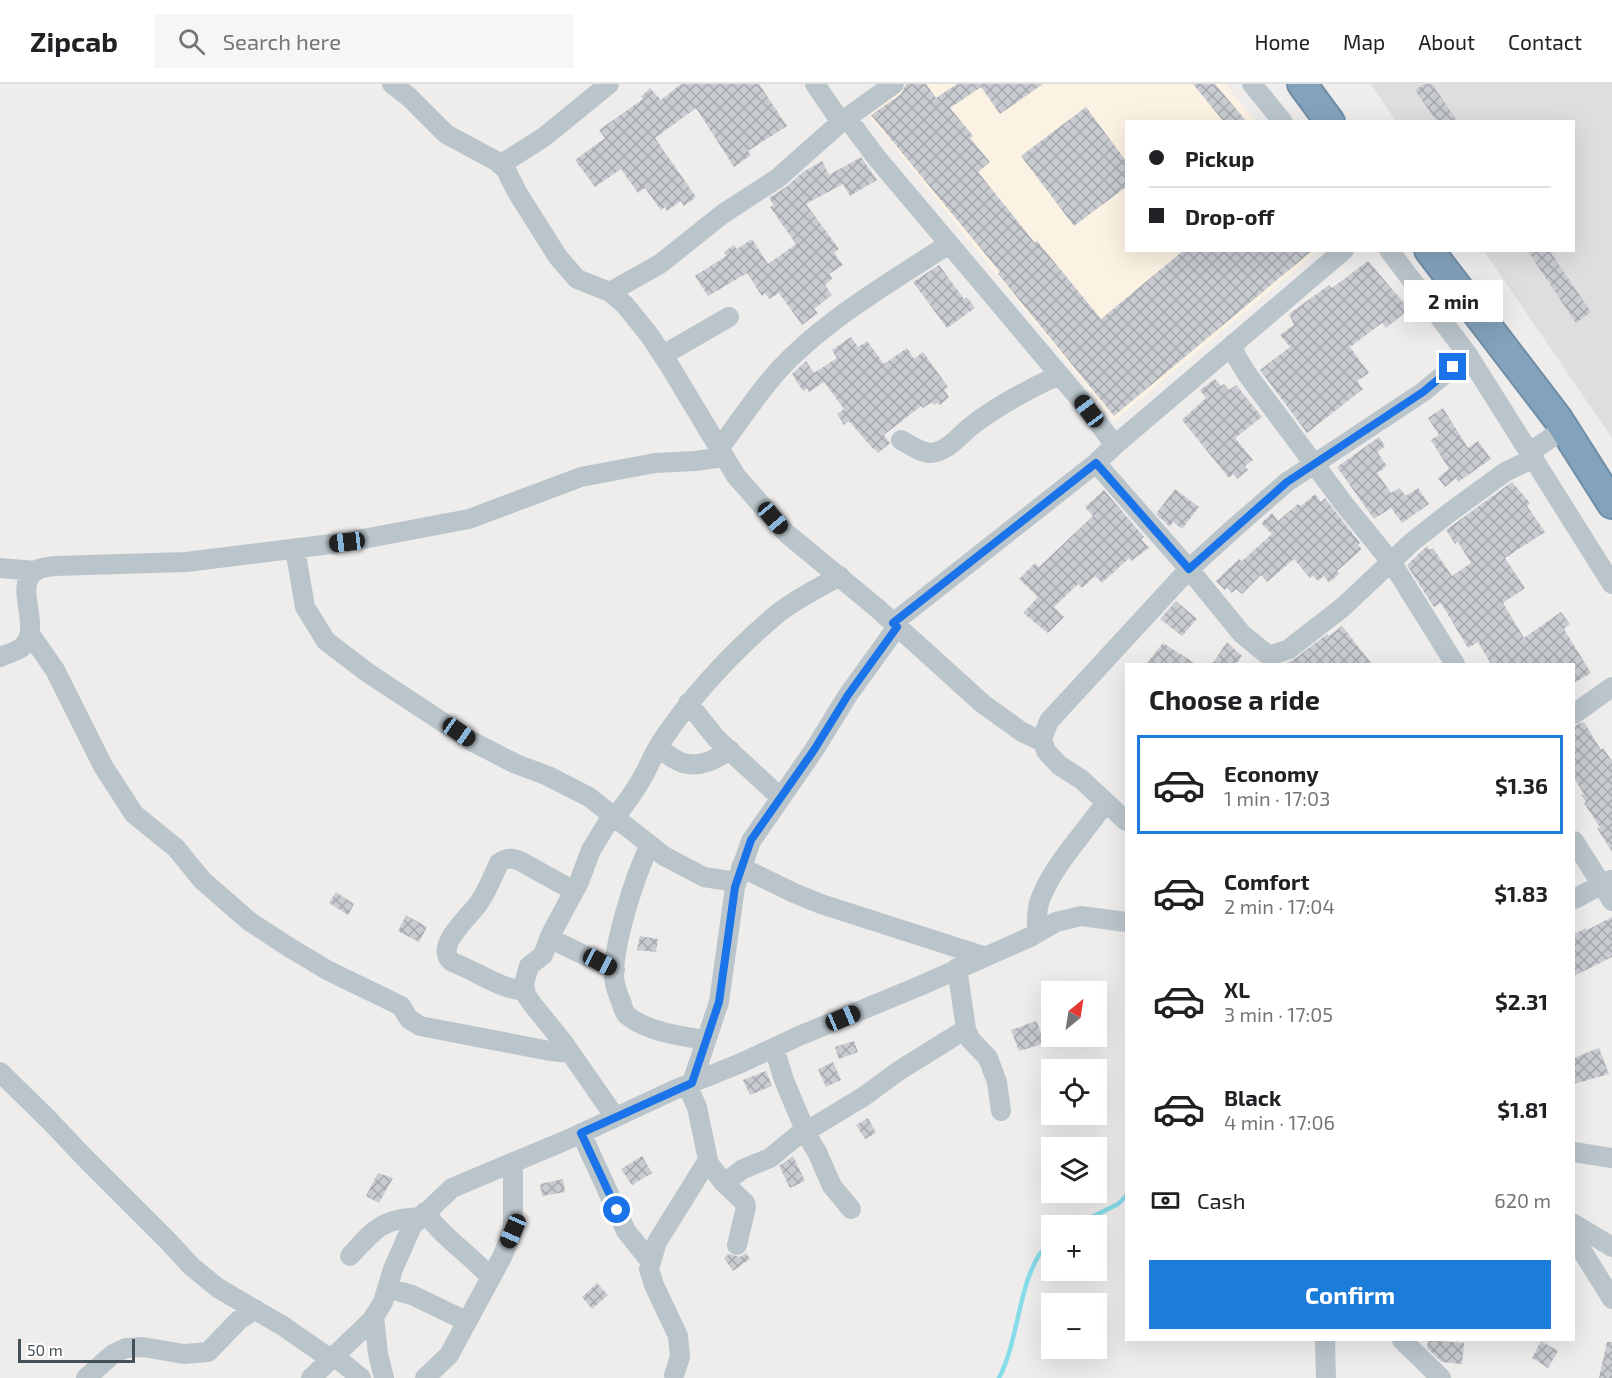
<!DOCTYPE html>
<meta charset="utf-8">
<style>
body{margin:0;font-family:"Exo 2",sans-serif;background:#f6f6f6;color:#202124;height:100vh;display:flex;flex-direction:column;font-size:22px;white-space:nowrap}
*{box-sizing:border-box;margin:0}
p{font-size:20px;color:#757577}
.icon{flex:none;width:33px;height:33px;fill:none;stroke:currentColor;stroke-width:2;stroke-linecap:round;stroke-linejoin:round}
.map{position:relative;flex:1;overflow:hidden}
.drawer{position:absolute;left:1125px;top:579px;width:450px;height:678px;display:flex;flex-direction:column;background:#fff;border-radius:0px;box-shadow:0 6px 24px #0002}
.drawer>*{flex:none}
.hud{position:absolute;left:1125px;top:36px;width:450px;height:132px;border-radius:0px;box-shadow:0 6px 24px #0002;display:grid;align-content:center;height:132px;padding:0 24px;background:#fff}
.needle{width:39px;rotate:30deg}
.fabs{position:absolute;left:1041px;top:897px;display:grid;gap:12px}
.fabs a{display:grid;place-items:center;width:66px;height:66px;border-radius:0px;background:#fff;box-shadow:0 6px 24px #0002;font-size:30px}
.scale{position:absolute;left:18px;bottom:15px;width:117px;box-sizing:border-box;padding-left:6px;border:3px solid #455159;border-top:0;font-size:16px;line-height:21px;white-space:nowrap;color:#455159;-webkit-text-stroke:4px #fff;paint-order:stroke}
.end{position:absolute;width:27px;height:27px;margin:-14px;border:8px solid #1a73e8;background:#fff;box-shadow:0 0 0 3px #fff}
.from{border-radius:50%}
.bubble{position:absolute;height:42px;border-radius:0px;background:#fff;box-shadow:0 6px 24px #0002;font-size:20px;font-weight:700;line-height:42px;text-align:center}
.car{position:absolute;width:18px;height:36px;margin:-18px -9px;border-radius:8px;box-shadow:0 0 4px 2px #0007;background:linear-gradient(#222 24%,#8ab4d8 0 40%,#222 0 76%,#8ab4d8 0 86%,#222 0)}
.hud b{display:flex;align-items:center;gap:21px;height:57px;font-size:22px}
.hud b+b{border-top:2px solid #e0e0e0}
.hud i{width:15px;height:15px;background:#202124}
ul{padding:0;list-style:none}
li{display:flex;align-items:center;gap:18px;height:99px;margin:0 12px 9px;padding:0 12px;border:3px solid transparent;border-radius:0px}
li div{flex:1}
li b{display:block;font-size:22px}
li em{font-style:normal;font-weight:700}
li.on{border-color:#1b7cd9}
li>.icon{width:54px;height:54px;stroke-width:1.5}
h2{padding:0 24px;font-size:27px;line-height:72px}
.pay{display:flex;align-items:center;gap:15px;height:66px;padding:0 24px;font-size:22px}
.pay p{margin-inline-start:auto}
.action{display:flex;gap:12px;margin-top:auto;padding:12px 24px}
.action a{flex:1;height:69px;border-radius:0px;background:#1b7cd9;color:#fff;font-size:24px;font-weight:700;line-height:69px;text-align:center}
header{display:flex;align-items:center;gap:36px;box-sizing:border-box;height:84px;padding:0 30px;background:#fff;border-bottom:2px solid #e0e0e0}
header strong{font-size:28px}
nav{display:flex;gap:33px;margin-inline-start:auto;font-size:21px}
.search{width:420px;height:54px;background:#f6f6f6;display:flex;align-items:center;gap:15px;box-sizing:border-box;padding:0 21px;border-radius:0px;color:#757577;font-size:22px}
.map>svg:first-child{display:block}
</style>
<header>
<strong>Zipcab</strong>
<div class="search"><svg class="icon" aria-label="search" viewBox="0 0 24 24"><circle cx="10" cy="10" r="6"/><path d="M15 15l6 6"/></svg>Search here</div>
<nav><a>Home</a><a>Map</a><a>About</a><a>Contact</a></nav>
</header>
<div class="map">
<svg width="1612" height="1294" viewBox="0 0 1612 1294">
<defs>
<pattern id="building-cross-hatch" width="8" height="8" patternUnits="userSpaceOnUse" patternTransform="scale(1.5)"><rect width="8" height="8" fill="#c8ccd1"/><path d="M0 0l8 8M0 8l8-8" fill="none" stroke="#a4a8ad"/></pattern>
</defs>
<rect width="100%" height="100%" fill="#efecec"/>
<path fill="#fbf2e3" d="M895 0H1225L1256 37 1126 38V166L1318 167 1114 337 863 24Z"/>
<path fill="#e0ddde" d="M1371 0H1612V354L1484 167 1574 166V38L1396 37Z"/>
<g fill="none" stroke-linecap="round" stroke-linejoin="round">
<path stroke="#87dcea" stroke-width="4.5" d="M1074 1142 1118 1120 1126 1112
M999 1294C1018 1258 1018 1205 1039 1171 1043 1166 1048 1161 1052 1157"/>
</g>
<path fill="url(#building-cross-hatch)" d="M681 0H759L787 42 748 67 751 71 734 83 696 24 655 54 696 113 684 122 681 117 667 127 665 123 661 126 645 104 638 109 621 85 595 103 575 76 605 54 599 46 643 15 641 13 650 4 661 16Z
M906 0H926L936 14 957 0H1043L1000 30 981 3 950 24 973 52 970 54 990 78 978 88 1035 159 1037 157 1101 235 1184 166H1313L1114 332 998 190 1000 188 871 31 901 10Z
M1193 0H1215L1247 38H1224Z
M1424 0H1432L1458 38H1437L1415 6Z
M1086 23 1126 77V103L1074 142 1021 72Z
M861 73 877 96 850 112 843 100 806 120 839 165 834 169 843 181 829 190 833 194 825 201 832 211 814 225 818 229 802 241 779 209 769 215 765 209 762 212 747 189 708 212 695 192 726 172 724 168 734 161 737 165 752 155 768 180 796 160 770 123 774 121 769 114 786 103 803 88 822 77 829 91Z
M1527 166H1549L1591 228 1576 239Z
M1368 177 1409 225 1386 244 1382 239 1350 263 1369 289 1357 297 1363 305 1307 349 1260 286 1290 263 1280 251 1294 241 1289 230 1329 201 1332 204Z
M939 181 964 215 967 213 975 224 947 244 913 198Z
M851 253 858 263 867 257 884 280 907 264 914 275 923 268 948 303 944 306 949 313 940 321 938 319 934 321 932 318 923 324 921 322 884 351 890 359 878 369 875 365 874 366 849 337 844 341 837 330 844 325 824 298 809 308 807 304 803 307 792 290 806 277 814 289 837 274 832 266Z
M1215 295 1221 302 1224 300 1229 306 1236 301 1262 333 1235 354 1253 376 1245 382 1248 386 1237 395 1233 390 1229 394 1182 336 1206 314 1200 306Z
M1443 324 1468 364 1478 357 1491 375 1458 398 1456 394 1445 403 1438 394 1449 385 1431 356 1439 351 1428 334Z
M1379 353 1385 362 1377 368 1387 382 1377 389 1391 409 1399 404 1406 412 1418 404 1429 420 1402 439 1391 424 1374 435 1337 383Z
M1512 398 1530 419 1527 422 1545 448 1505 474 1525 504 1503 519 1524 554 1561 528 1570 540 1564 545 1591 589 1574 599V580H1491L1478 558 1468 564 1441 519 1434 523 1407 481 1427 462 1430 466 1433 464 1452 492 1471 479 1458 458 1455 460 1446 446Z
M1175 405 1199 423 1182 445 1173 438 1170 443 1156 430Z
M1104 406 1144 453 1141 455 1149 464 1131 477 1129 474 1102 499 1095 492 1082 504 1078 500 1054 523 1064 533 1048 549 1023 529 1038 513 1019 495 1035 479 1039 483 1093 432 1085 423Z
M1315 410 1321 418 1325 414 1360 459 1358 461 1362 465 1337 487 1339 490 1329 499 1324 492 1318 497 1313 492 1310 494 1294 475 1267 498 1261 491 1242 510 1236 505 1232 509 1227 504 1225 506 1216 497 1239 475 1242 477 1272 450 1261 439 1272 429 1278 437 1298 420 1301 422Z
M1176 517 1197 535 1182 552 1160 535Z
M1342 542 1372 580H1285L1296 574 1327 550 1329 552Z
M1227 558 1242 572 1236 580H1212Z
M1163 559 1196 580H1146Z
M1584 638 1601 666 1603 664 1612 677V768L1597 744 1600 743 1584 719 1586 718 1581 711 1584 710 1574 694V642Z
M336 808 354 820 348 831 329 819Z
M406 831 427 843 419 858 398 847Z
M1612 833V873L1574 892V850L1586 844 1587 846Z
M640 852 658 855 656 868 637 866Z
M1036 937 1046 959 1019 967 1011 946Z
M854 957 858 968 839 975 835 963Z
M1599 964 1609 990 1574 1000V974Z
M833 978 841 996 826 1003 818 985Z
M766 987 772 1002 750 1011 743 996Z
M868 1034 876 1049 865 1055 856 1041Z
M642 1072 652 1089 632 1101 621 1085Z
M793 1072 805 1097 790 1104 779 1082Z
M378 1089 393 1094 379 1119 366 1112Z
M563 1095 565 1108 542 1112 540 1100Z
M746 1169 750 1175 733 1187 724 1174 729 1170 740 1173Z
M597 1199 608 1211 592 1225 582 1213Z
M1428 1256 1464 1259 1462 1280 1442 1278 1427 1264Z
M1541 1257 1558 1267 1548 1284 1532 1274Z
M1607 1258H1612V1294H1599Z"/>
<g fill="none" stroke-linecap="round" stroke-linejoin="round">
<defs>
<path id="highway" d="M1302 0 1330 38
M1429 166 1558 335 1612 420"/>
</defs>
<use href="#highway" stroke="#6f8da6" stroke-width="32"/>
<path stroke="#bac5cb" stroke-width="20" d="M392 0 409 13 446 50 498 78 506 86 517 108 558 173 577 195 610 208 625 221 650 252 671 284 736 392 786 449 877 524 983 620 1022 648 1043 658
M815 0 841 38
M1252 0 1283 38
M847 34 876 73 1079 314 1115 361
M500 81 544 53 609 0
M1389 166 1468 271 1612 500
M610 208 660 180 724 129 778 94 841 38 894 0
M1233 260 1236 272 1247 290 1344 420 1392 479 1455 580
M663 271 729 233
M901 356C910 361 921 369 931 369 947 368 959 352 970 343 996 322 1029 305 1059 291
M719 365C738 339 756 312 777 288 823 237 892 197 949 160
M1530 368 1564 345
M1096 379 1189 485 1242 550 1269 572 1289 565 1343 523 1412 458 1449 429 1505 388 1534 374
M295 465 305 523 326 557 368 589 473 658 516 680 548 692 589 713 664 772 704 793 736 798
M0 484 36 487
M893 539 1096 379 1115 361 1344 166
M30 550 55 586 103 682 134 730 176 764 202 796 249 837 287 862 327 886 401 922 409 935 420 942 550 967 570 969
M0 573C7 570 15 568 21 564 44 546 14 505 33 489 39 483 48 483 55 482L186 478 347 458 469 435 581 393 655 379 695 377 724 373
M688 619 716 654 780 713
M1574 630 1612 603
M657 665C666 668 674 676 683 679 701 684 716 675 730 666
M613 730 591 766 579 798 551 850 543 871 529 882 524 900 526 911 533 921 563 958 615 1033
M616 732C627 718 638 703 646 687 651 677 655 667 661 658 693 610 733 567 777 530 796 515 818 504 840 492
M1126 737 1082 696 1059 681 1046 667 1042 655 1049 637 1189 485 1233 445 1287 398 1423 308 1468 271
M1574 757 1612 817
M650 761C635 791 613 860 614 893 615 903 618 911 622 920 623 924 624 929 628 932 648 948 681 952 706 956
M741 783 794 809 821 820 983 872
M1574 815 1611 796
M1037 849C1037 838 1036 826 1040 816 1053 781 1084 750 1105 719
M549 854 615 886
M957 884 966 945 970 955 988 974 997 998 1001 1027
M525 907C500 905 476 887 452 878 433 863 469 833 478 820 487 808 493 792 499 779 507 773 512 774 520 777L574 807
M774 964 784 996 807 1051 817 1068 832 1102 851 1125
M0 988 50 1037 84 1073 169 1158 191 1182 218 1204 283 1242 329 1274
M692 999 719 918 735 803 751 757 814 666 848 611 897 543
M805 1048 863 1013 900 986 966 945
M581 1049 626 1147 651 1178
M1574 1068 1612 1074
M707 1077 722 1097 745 1119 746 1123 737 1161
M724 1099 743 1085 770 1074 804 1046
M425 1128C443 1154 470 1170 491 1194
M1574 1140 1612 1163
M1574 1154 1612 1215
M350 1172C375 1145 381 1135 420 1133
M387 1204 412 1211 466 1237
M374 1232 378 1270 384 1294
M1325 1256 1326 1294
M1402 1256 1441 1294
M333 1271 361 1294
M674 1291 680 1273 678 1252 654 1201 649 1185 657 1158 708 1076 697 1023 687 1001
M86 1294 113 1270 126 1264 143 1263 184 1270 208 1268 239 1236 255 1225
M311 1294 372 1236 383 1218 393 1185 412 1142 452 1104 569 1055 674 1006 741 979 799 952 922 901 1030 853 1056 838 1081 832 1126 838
M425 1294 449 1271 502 1173 513 1147V1078"/>
<use href="#highway" stroke="#83a2bb" stroke-width="28"/>
</g>
<g fill="none" stroke-linecap="round" stroke-linejoin="round">
<path stroke="#1a73e8" stroke-width="8" d="M617 1126 581 1049 692 999 719 918 735 803 751 756 814 666 848 611 897 543 893 539 1096 379 1189 485 1287 398 1423 308 1453 283"/>
</g>
</svg>
<div class="fabs">
<a><svg class="needle" viewBox="-14 -14 28 28"><path d="M0-13l5 13h-10z" fill="#e53935"/><path d="M0 13l5-13h-10z" fill="#757577"/></svg></a>
<a><svg class="icon" aria-label="locate" viewBox="0 0 24 24"><circle cx="12" cy="12" r="6"/><path d="M12 2v4M12 18v4M2 12h4M18 12h4"/></svg></a>
<a><svg class="icon" aria-label="layers" viewBox="0 0 24 24"><path d="M12 4l9 5-9 5-9-5zM3 14l9 5 9-5"/></svg></a>
<a>+</a>
<a>−</a>
</div>
<div class="scale">50 m</div>
<i class="end from" style="left:617px;top:1126px"></i>
<i class="end" style="left:1453px;top:283px"></i>
<div class="bubble" style="left:1404px;top:196px;width:99px">2 min</div>
<i class="car" style="left:1089px;top:327px;rotate:323deg"></i>
<i class="car" style="left:773px;top:434px;rotate:140deg"></i>
<i class="car" style="left:347px;top:458px;rotate:263deg"></i>
<i class="car" style="left:459px;top:648px;rotate:125deg"></i>
<i class="car" style="left:600px;top:878px;rotate:118deg"></i>
<i class="car" style="left:843px;top:934px;rotate:67deg"></i>
<i class="car" style="left:513px;top:1147px;rotate:204deg"></i>
<div class="hud">
<b><i class="from"></i>Pickup</b>
<b><i></i>Drop-off</b>
</div>
<section class="drawer">
<h2>Choose a ride</h2>
<ul>
<li class="on"><svg class="icon" aria-label="car" viewBox="0 0 24 24"><path d="M5 17H2v-5l4-1 3-4h7l3 4 3 1v5h-3M9 17h6M6 11h13"/><circle cx="7" cy="17" r="2"/><circle cx="17" cy="17" r="2"/></svg><div><b>Economy</b><p>1 min · 17:03</p></div><em>$1.36</em></li>
<li><svg class="icon" aria-label="car" viewBox="0 0 24 24"><path d="M5 17H2v-5l4-1 3-4h7l3 4 3 1v5h-3M9 17h6M6 11h13"/><circle cx="7" cy="17" r="2"/><circle cx="17" cy="17" r="2"/></svg><div><b>Comfort</b><p>2 min · 17:04</p></div><em>$1.83</em></li>
<li><svg class="icon" aria-label="car" viewBox="0 0 24 24"><path d="M5 17H2v-5l4-1 3-4h7l3 4 3 1v5h-3M9 17h6M6 11h13"/><circle cx="7" cy="17" r="2"/><circle cx="17" cy="17" r="2"/></svg><div><b>XL</b><p>3 min · 17:05</p></div><em>$2.31</em></li>
<li><svg class="icon" aria-label="car" viewBox="0 0 24 24"><path d="M5 17H2v-5l4-1 3-4h7l3 4 3 1v5h-3M9 17h6M6 11h13"/><circle cx="7" cy="17" r="2"/><circle cx="17" cy="17" r="2"/></svg><div><b>Black</b><p>4 min · 17:06</p></div><em>$1.81</em></li>
</ul>
<div class="pay"><svg class="icon" aria-label="cash" viewBox="0 0 24 24"><path d="M3 7h18v10H3z"/><circle cx="12" cy="12" r="2"/></svg>Cash<p>620 m</p></div>
<div class="action"><a>Confirm</a></div>
</section>
</div>
